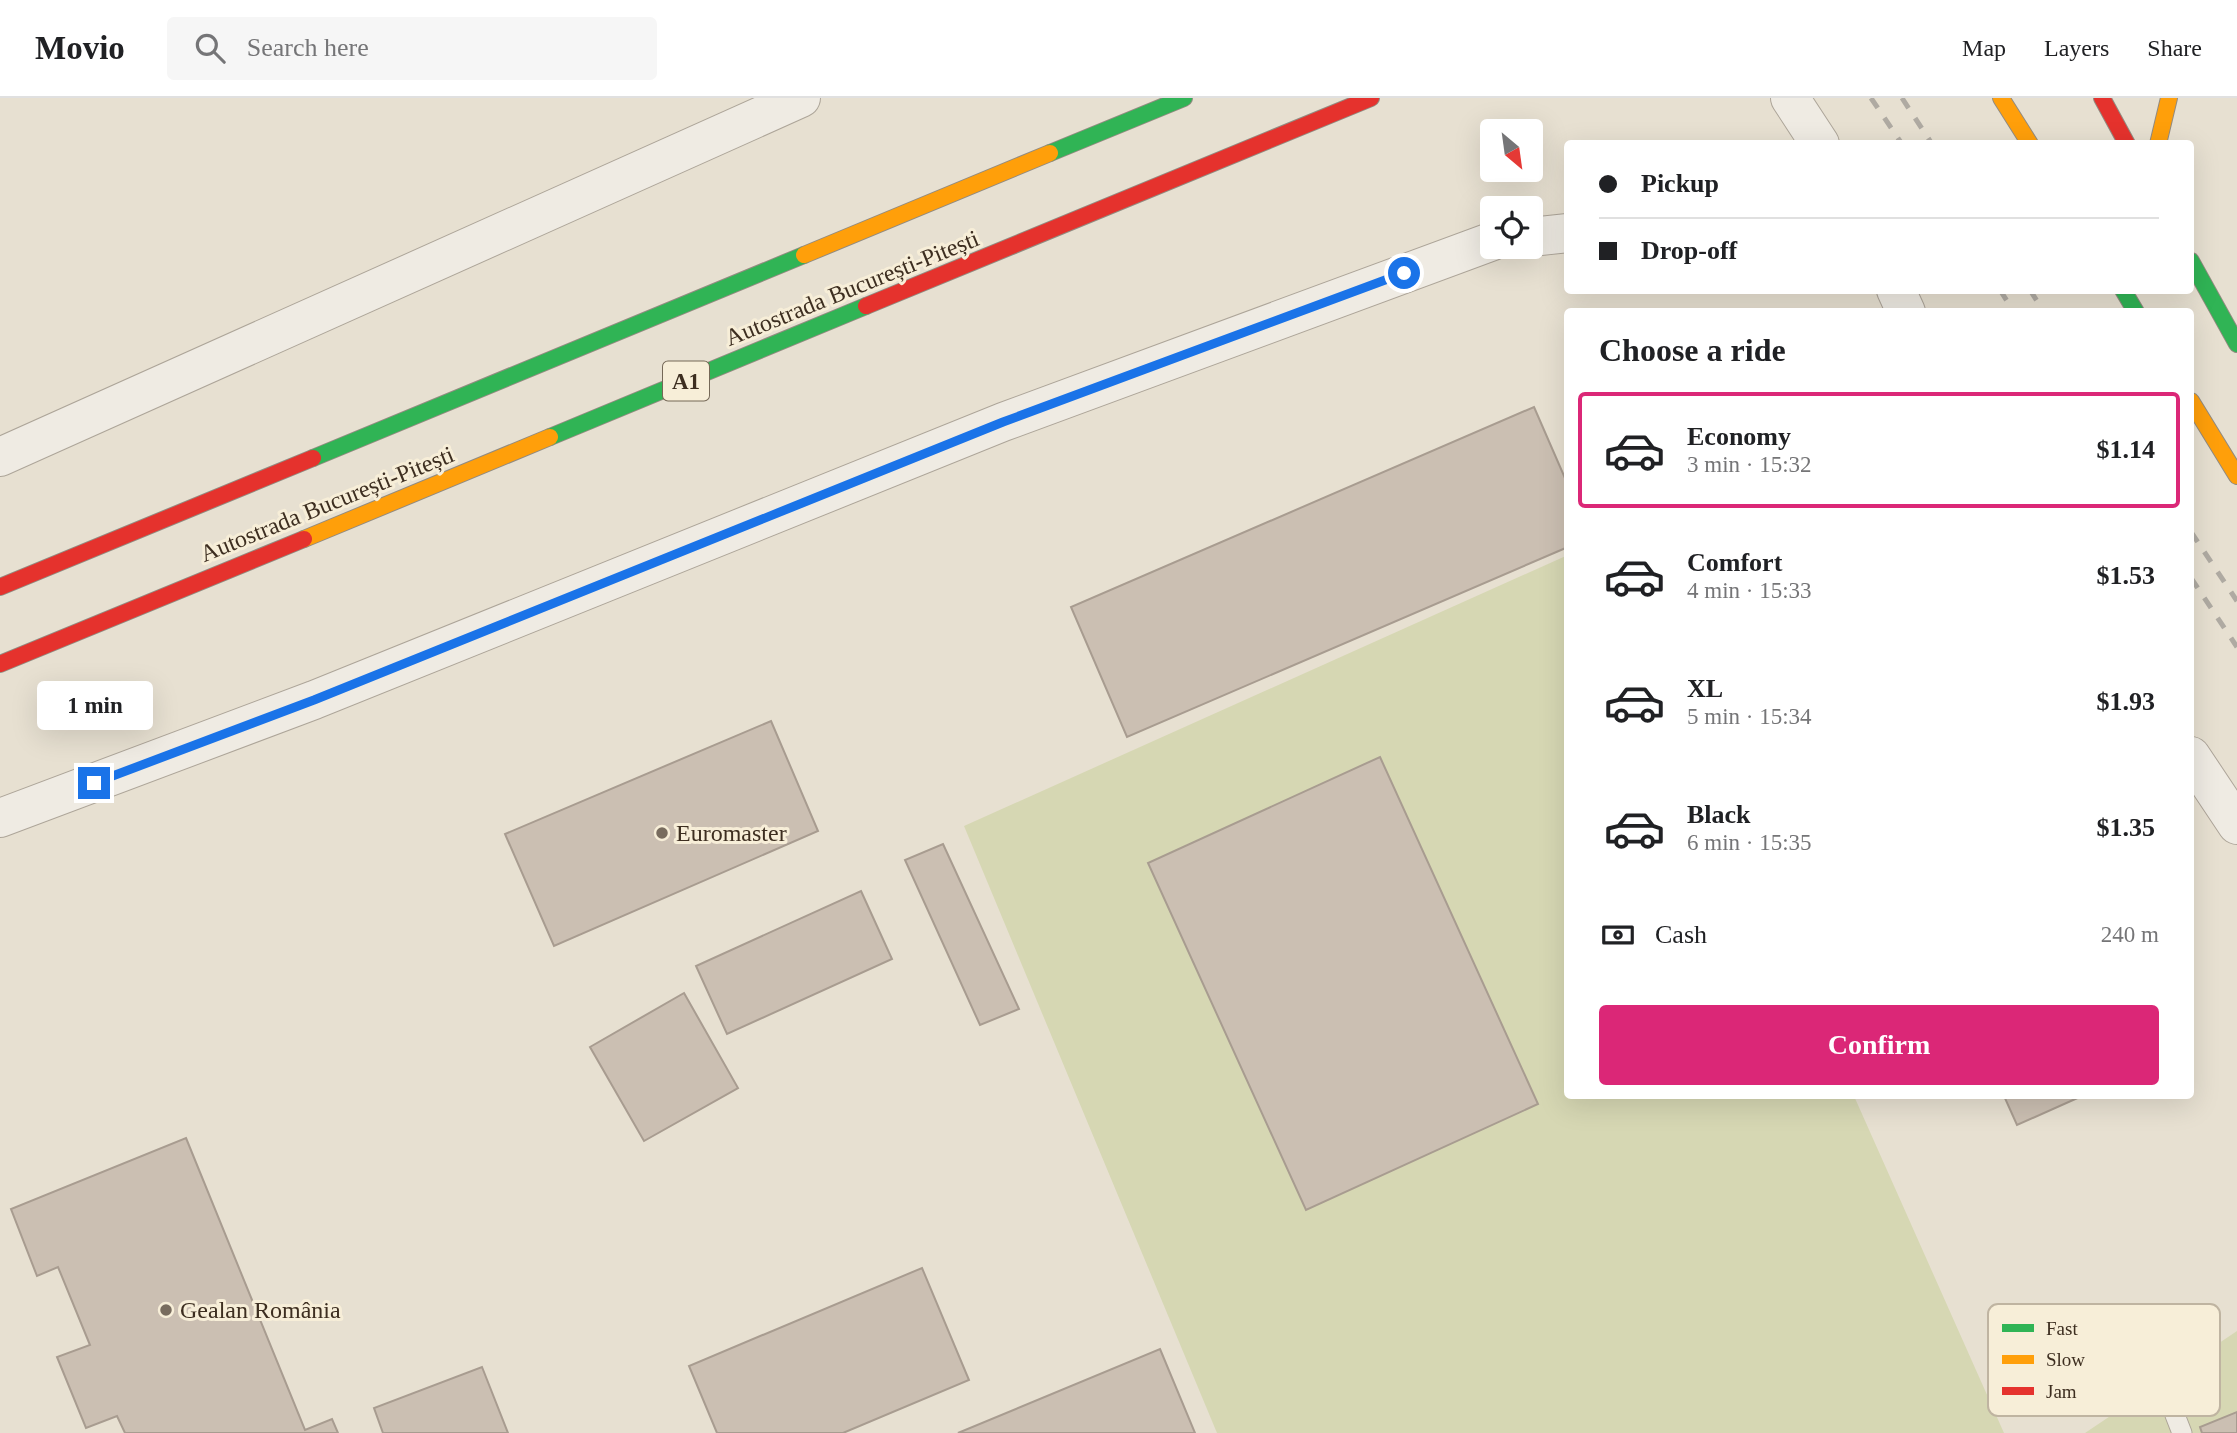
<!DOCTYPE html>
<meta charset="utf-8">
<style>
body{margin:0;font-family:"Times New Roman",serif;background:#f6f6f6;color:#202124;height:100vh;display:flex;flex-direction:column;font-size:26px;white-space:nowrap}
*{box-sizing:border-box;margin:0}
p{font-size:23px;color:#757577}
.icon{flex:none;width:38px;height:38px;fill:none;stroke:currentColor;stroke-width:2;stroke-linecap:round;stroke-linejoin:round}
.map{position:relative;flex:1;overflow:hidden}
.side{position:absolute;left:1564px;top:210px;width:630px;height:791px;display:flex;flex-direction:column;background:#fff;border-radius:7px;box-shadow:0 7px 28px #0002}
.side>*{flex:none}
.hud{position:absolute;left:1564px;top:42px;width:630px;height:154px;border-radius:7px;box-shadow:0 7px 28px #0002;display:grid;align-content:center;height:154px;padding:0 35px;background:#fff}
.needle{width:46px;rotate:151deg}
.tools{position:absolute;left:1480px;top:21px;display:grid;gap:14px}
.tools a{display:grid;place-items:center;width:63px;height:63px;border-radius:7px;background:#fff;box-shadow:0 7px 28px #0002;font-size:35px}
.end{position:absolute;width:32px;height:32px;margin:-16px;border:9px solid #1a73e8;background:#fff;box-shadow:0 0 0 4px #fff}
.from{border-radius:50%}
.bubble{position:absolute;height:49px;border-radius:7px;background:#fff;box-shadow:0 7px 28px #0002;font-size:23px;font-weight:700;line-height:49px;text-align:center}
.hud b{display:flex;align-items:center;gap:24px;height:66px;font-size:26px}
.hud b+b{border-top:2px solid #e0e0e0}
.hud i{width:18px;height:18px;background:#202124}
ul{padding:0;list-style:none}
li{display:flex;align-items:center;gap:21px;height:116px;margin:0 14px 10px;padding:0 21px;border:4px solid transparent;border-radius:7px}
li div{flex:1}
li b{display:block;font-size:26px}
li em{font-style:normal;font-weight:700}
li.current{border-color:#db2777}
li>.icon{width:63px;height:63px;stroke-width:1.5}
h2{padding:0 35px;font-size:32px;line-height:84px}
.pay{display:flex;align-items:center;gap:18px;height:77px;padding:0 35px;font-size:26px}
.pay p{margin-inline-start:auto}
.cta{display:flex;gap:14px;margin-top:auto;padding:14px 35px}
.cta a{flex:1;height:80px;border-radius:7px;background:#db2777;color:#fff;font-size:28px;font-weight:700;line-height:80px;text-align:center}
header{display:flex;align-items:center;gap:42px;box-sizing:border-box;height:98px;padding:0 35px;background:#fff;border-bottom:2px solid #e0e0e0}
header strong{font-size:33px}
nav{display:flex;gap:38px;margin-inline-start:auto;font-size:24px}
.search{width:490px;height:63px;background:#f6f6f6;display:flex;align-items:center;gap:18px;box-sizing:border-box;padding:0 24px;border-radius:7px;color:#757577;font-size:26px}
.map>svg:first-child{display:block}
</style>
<header>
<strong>Movio</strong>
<div class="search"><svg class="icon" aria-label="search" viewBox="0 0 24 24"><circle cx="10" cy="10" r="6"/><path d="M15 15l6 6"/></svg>Search here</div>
<nav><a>Map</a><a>Layers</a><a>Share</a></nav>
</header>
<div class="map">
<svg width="2237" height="1335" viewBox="0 0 2237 1335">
<rect width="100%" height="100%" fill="#e7e0d1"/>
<path fill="#d6d7b3" d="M1568 457V998H1854L2004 1335H1217L964 728Z
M2237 1233V1335H2085Z"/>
<path fill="#cbbfb2" stroke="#a89c90" stroke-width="2" d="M1534 309 1568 387V449L1127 639 1071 509Z
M771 623 818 733 554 848 505 736Z
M1380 659 1538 1006 1306 1112 1148 765Z
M943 746 1019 911 980 927 905 762Z
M861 793 892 861 727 936 696 868Z
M684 895 738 990 644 1043 590 949Z
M2004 998H2082L2017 1027Z
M186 1040 305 1332 332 1321 338 1335H125L117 1318 86 1330 57 1259 90 1247 58 1169 37 1178 11 1111Z
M922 1170 969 1282 843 1335H717L689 1268Z
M1160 1251 1195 1335H958Z
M482 1269 508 1335H383L374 1310Z
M2237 1314V1335H2202L2200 1329Z"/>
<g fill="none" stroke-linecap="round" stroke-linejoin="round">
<defs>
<path id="lane" d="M2175 1317 2182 1335"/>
<path id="street" d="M1790 0 1820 46
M1531 139 1568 135
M1896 192 1906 214
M0 359 801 0
M2191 658 2237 727
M0 720 314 602 1003 324 1493 143"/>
<path id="fast" d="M1050 55 1184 0
M2191 163 2237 246
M2123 192 2136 214
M550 339 866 208
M313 360 804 157"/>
<path id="slow" d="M2001 0 2030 46
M2158 46 2169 0
M804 157 1050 55
M2191 303 2237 378
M304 441 550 339"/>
<path id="jam" d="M2102 0 2127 46
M866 208 1371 0
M0 489 313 360
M0 566 304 441"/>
</defs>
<use href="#lane" stroke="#ada599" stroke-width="21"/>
<use href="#street" stroke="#ada599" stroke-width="40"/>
<use href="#fast" stroke="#928b80" stroke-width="18"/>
<use href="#slow" stroke="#928b80" stroke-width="18"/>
<use href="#jam" stroke="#928b80" stroke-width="18"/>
<use href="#lane" stroke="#efebe3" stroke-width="19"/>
<use href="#street" stroke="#efebe3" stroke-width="38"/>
<use href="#fast" stroke="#30b455" stroke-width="16"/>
<use href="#slow" stroke="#ff9f0a" stroke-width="16"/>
<use href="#jam" stroke="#e5322d" stroke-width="16"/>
<path stroke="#afaaa2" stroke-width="5" stroke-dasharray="12 12" stroke-linecap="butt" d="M1871 0 1902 46
M1902 0 1932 46
M2000 192 2014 214
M2030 192 2044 214
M2191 434 2237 503
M2191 480 2237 549"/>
</g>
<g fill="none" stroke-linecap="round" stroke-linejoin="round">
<path stroke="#1a73e8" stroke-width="9" d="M94 685 314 602 1003 324 1404 175"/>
</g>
<g fill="#786c5e" stroke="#f7eed8" stroke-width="2.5">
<circle cx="662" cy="735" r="7"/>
<circle cx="166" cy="1212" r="7"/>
</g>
<g text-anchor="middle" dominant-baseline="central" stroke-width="6" stroke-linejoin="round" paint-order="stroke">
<rect fill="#f7eed8" stroke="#756857" stroke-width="2" x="663" y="263.5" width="46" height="39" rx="5"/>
<g font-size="23" font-weight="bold" fill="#3d2e20">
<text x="686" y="283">A1</text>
</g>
<g font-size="24" fill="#3d2e20" stroke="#f7eed8">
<text transform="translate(852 190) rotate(-22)">Autostrada București-Pitești</text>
<text transform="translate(327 406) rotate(-22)">Autostrada București-Pitești</text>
</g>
<g font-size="24" fill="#3d2e20" stroke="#f7eed8" text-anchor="start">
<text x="676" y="735">Euromaster</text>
<text x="180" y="1212">Gealan România</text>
</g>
</g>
<rect x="1988" y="1206" width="232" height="112" rx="10" fill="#f7eed8" stroke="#bfb4a1" stroke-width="2"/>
<rect x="2002" y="1226" width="32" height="8" fill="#30b455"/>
<rect x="2002" y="1257" width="32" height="9" fill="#ff9f0a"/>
<rect x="2002" y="1289" width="32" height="8" fill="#e5322d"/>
<g font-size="19" fill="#3d2e20">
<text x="2046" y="1237">Fast</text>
<text x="2046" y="1268">Slow</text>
<text x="2046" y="1300">Jam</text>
</g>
</svg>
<div class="tools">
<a><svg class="needle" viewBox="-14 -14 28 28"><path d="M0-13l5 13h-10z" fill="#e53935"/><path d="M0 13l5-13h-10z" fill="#757577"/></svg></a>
<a><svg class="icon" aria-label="locate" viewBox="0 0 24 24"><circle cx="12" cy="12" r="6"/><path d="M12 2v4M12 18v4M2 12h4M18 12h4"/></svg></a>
</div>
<i class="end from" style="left:1404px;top:175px"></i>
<i class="end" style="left:94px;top:685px"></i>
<div class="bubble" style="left:37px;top:583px;width:116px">1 min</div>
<div class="hud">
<b><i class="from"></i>Pickup</b>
<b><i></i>Drop-off</b>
</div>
<section class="side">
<h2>Choose a ride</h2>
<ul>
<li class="current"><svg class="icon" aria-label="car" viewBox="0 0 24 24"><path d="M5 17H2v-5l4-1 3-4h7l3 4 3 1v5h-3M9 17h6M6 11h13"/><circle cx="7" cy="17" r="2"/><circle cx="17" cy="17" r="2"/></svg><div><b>Economy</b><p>3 min · 15:32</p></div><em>$1.14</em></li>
<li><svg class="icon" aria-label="car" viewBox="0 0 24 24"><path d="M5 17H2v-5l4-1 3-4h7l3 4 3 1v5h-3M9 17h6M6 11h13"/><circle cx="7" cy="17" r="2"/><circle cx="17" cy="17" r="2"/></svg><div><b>Comfort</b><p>4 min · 15:33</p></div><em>$1.53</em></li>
<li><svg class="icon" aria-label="car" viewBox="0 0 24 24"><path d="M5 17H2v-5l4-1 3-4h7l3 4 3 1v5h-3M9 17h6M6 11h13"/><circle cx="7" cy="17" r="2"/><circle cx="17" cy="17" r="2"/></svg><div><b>XL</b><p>5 min · 15:34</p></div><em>$1.93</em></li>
<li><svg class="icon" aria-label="car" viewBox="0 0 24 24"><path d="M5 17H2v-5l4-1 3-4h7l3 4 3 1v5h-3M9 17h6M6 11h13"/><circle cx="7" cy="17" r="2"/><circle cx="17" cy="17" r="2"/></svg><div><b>Black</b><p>6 min · 15:35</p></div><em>$1.35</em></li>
</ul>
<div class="pay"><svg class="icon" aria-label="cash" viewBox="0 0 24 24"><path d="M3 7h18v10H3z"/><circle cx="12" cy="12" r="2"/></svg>Cash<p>240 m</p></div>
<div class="cta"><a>Confirm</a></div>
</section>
</div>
